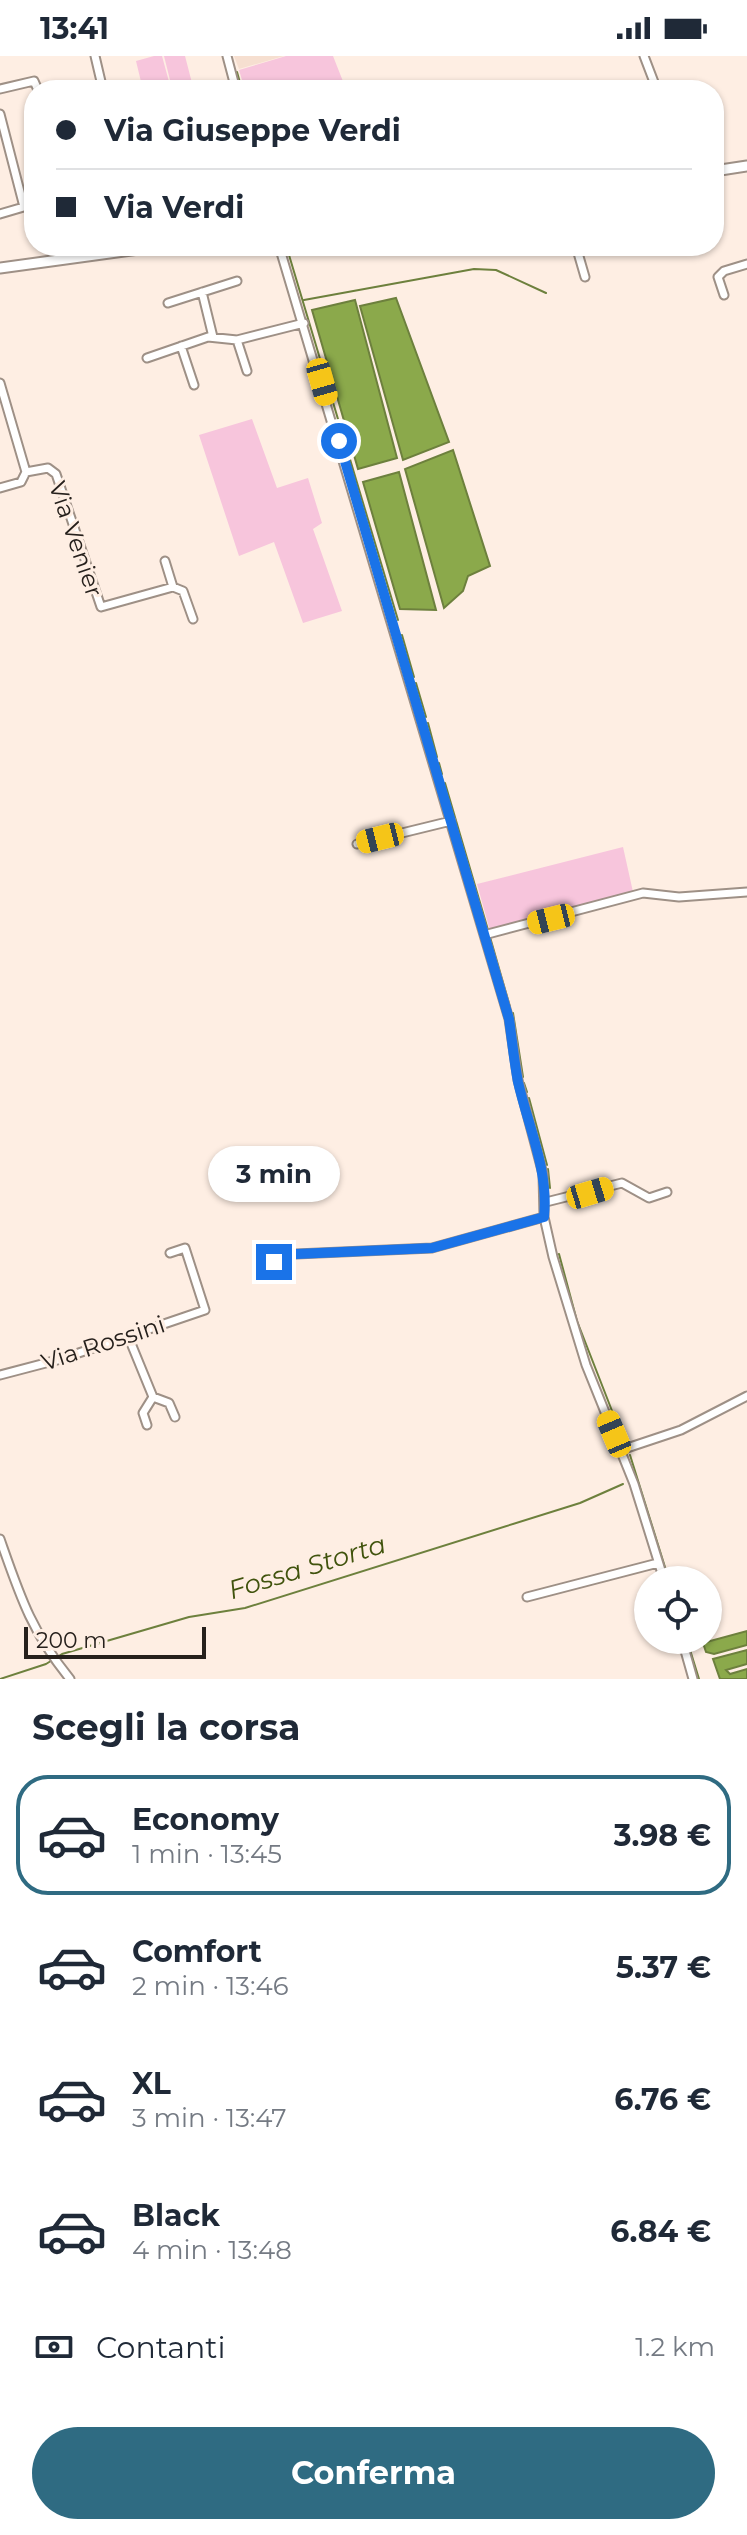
<!DOCTYPE html>
<html lang="it">
<meta charset="utf-8">
<style>
body{margin:0;font-family:Montserrat,sans-serif;background:#f2f2f3;color:#1f2937;height:100vh;display:flex;flex-direction:column;font-size:30px;white-space:nowrap}
*{box-sizing:border-box;margin:0}
p{font-size:26px;color:#747a83}
.icon{flex:none;width:44px;height:44px;fill:none;stroke:currentColor;stroke-width:2;stroke-linecap:round;stroke-linejoin:round}
.map{position:relative;height:1623px;overflow:hidden}
.panel{display:flex;flex-direction:column;background:#fff;flex:1}
.panel>*{flex:none}
.top-card{position:absolute;left:24px;top:24px;width:700px;height:176px;border-radius:32px;box-shadow:0 2px 6px #0004;display:grid;align-content:center;height:176px;padding:0 32px;background:#fff}
.fabs{position:absolute;left:634px;top:1510px;display:grid;gap:16px}
.fabs a{display:grid;place-items:center;width:88px;height:88px;border-radius:50%;background:#fff;box-shadow:0 2px 6px #0004;font-size:40px}
.scale{position:absolute;left:24px;bottom:20px;width:182px;box-sizing:border-box;padding-left:8px;border:4px solid #26201c;border-top:0;font-size:22px;line-height:28px;white-space:nowrap;color:#26201c;-webkit-text-stroke:6px #feeee3;paint-order:stroke}
.end{position:absolute;width:36px;height:36px;margin:-18px;border:10px solid #1a73e8;background:#fff;box-shadow:0 0 0 4px #fff}
.from{border-radius:50%}
.bubble{position:absolute;height:56px;border-radius:28px;background:#fff;box-shadow:0 2px 6px #0004;font-size:26px;font-weight:700;line-height:56px;text-align:center}
.car{position:absolute;width:24px;height:48px;margin:-24px -12px;border-radius:10px;box-shadow:0 0 6px 2px #0007;background:linear-gradient(#f5c518 24%,#345 0 40%,#f5c518 0 76%,#345 0 86%,#f5c518 0)}
.top-card b{display:flex;align-items:center;gap:28px;height:76px;font-size:30px}
.top-card b+b{border-top:2px solid #e0e1e3}
.top-card i{width:20px;height:20px;background:#1f2937}
ul{padding:0;list-style:none}
li{display:flex;align-items:center;gap:24px;height:120px;margin:0 16px 12px;padding:0 16px;border:4px solid transparent;border-radius:32px}
li div{flex:1}
li b{display:block;font-size:30px}
li em{font-style:normal;font-weight:700}
li.active{border-color:#2f6b82}
li>.icon{width:72px;height:72px;stroke-width:1.5}
h2{padding:0 32px;font-size:36px;line-height:96px}
.pay{display:flex;align-items:center;gap:20px;height:88px;padding:0 32px;font-size:30px}
.pay p{margin-inline-start:auto}
.action{display:flex;gap:16px;margin-top:auto;padding:16px 32px}
.action a{flex:1;height:92px;border-radius:48px;background:#2f6b82;color:#fff;font-size:32px;font-weight:700;line-height:92px;text-align:center}
.status{display:flex;justify-content:space-between;align-items:center;height:56px;padding:0 40px;background:#fff;direction:ltr}
.status svg{height:22px;fill:currentColor}
.map>svg:first-child{display:block}
</style>
<div class="status"><b>13:41</b><svg viewBox="0 0 49 12"><path d="M0 12V9h3v3zM5 12V6h3v6zM10 12V3h3v9zM15 12V0h3v12zM26 1h20v11H26zM47 4h2v5h-2z"/></svg></div>
<div class="map">
<svg width="747" height="1623" viewBox="0 0 747 1623">
<rect width="100%" height="100%" fill="#feeee3"/>
<path fill="#f6dfd0" d="M234 0H284L239 13Z"/>
<path fill="#f7c5dc" d="M154 0H162L171 33 143 34 136 5Z
M164 0H185L192 27 172 32Z
M286 0H333L346 33 364 27 366 34H245L239 14Z
M252 363 277 432 308 422 322 467 313 473 342 555 303 567 274 486 239 500 199 379Z
M623 791 633 836 490 875 477 828Z"/>
<path fill="#8ba94b" stroke="#6d803d" stroke-width="2" d="M396 242 449 386 403 404 360 250Z
M355 244 397 402 358 413 312 254Z
M453 394 490 510 468 520 463 535 444 552 405 413Z
M399 416 436 554 400 553 363 426Z
M747 1575V1589L714 1598 706 1596 703 1587Z
M747 1594V1608L726 1614 730 1618 747 1613V1623H720L713 1603Z"/>
<g fill="none" stroke-linecap="round" stroke-linejoin="round">
<path stroke="#6d803d" stroke-width="2" d="M237 16 242 34
M289 199 398 564
M304 244 474 213 496 214 546 237
M402 579 414 621
M416 627 426 661
M428 667 437 701
M439 707 442 718
M445 727 488 874
M490 881 510 951
M513 957 523 1021
M524 1027 527 1036
M529 1042 547 1109
M548 1113 550 1132
M559 1198 577 1265 623 1383
M630 1399 669 1524
M687 1584 699 1623
M0 1623 46 1608 62 1598 189 1561 245 1552 580 1447 623 1428"/>
<defs>
<path id="minor" d="M95 0 103 34
M227 0 236 34
M644 0 657 34
M0 33 34 25 38 34
M0 58 24 151
M0 158 34 148
M279 190 509 963 518 1024 543 1118 544 1161 553 1201 586 1309 634 1428 664 1524
M576 190 585 221
M202 236 213 281
M724 239 718 221 724 215 747 208
M168 247 237 225
M237 284 247 315
M181 290 194 329
M147 302 208 281 237 284 304 267
M0 327 26 416 21 426 0 432
M26 416 48 412 56 418 101 551 173 531 183 535 193 563
M165 505 173 531
M357 788 451 765
M484 879 643 837 679 841 747 836
M546 1146 622 1127 649 1142 667 1136
M274 1206 281 1200 296 1198 432 1192 544 1161
M128 1280 153 1341 169 1347 175 1361
M0 1319 61 1303 205 1254 185 1192 170 1197
M147 1369 143 1357 153 1341
M621 1394 681 1374 747 1340
M0 1483C20 1540 31 1575 70 1623
M527 1541 658 1507
M682 1584 693 1623"/>
<path id="major" d="M714 115 747 110
M0 212 161 190"/>
</defs>
<use href="#minor" stroke="#9e9086" stroke-width="11"/>
<use href="#major" stroke="#9e9086" stroke-width="13"/>
<use href="#minor" stroke="#fff" stroke-width="7"/>
<use href="#major" stroke="#fff" stroke-width="9"/>
</g>
<g fill="none" stroke-linecap="round" stroke-linejoin="round">
<path stroke="#1a73e8" stroke-width="10" d="M274 1206 281 1200 296 1198 432 1192 544 1161C549 1115 528 1070 518 1026 514 1005 512 984 509 963L339 385"/>
</g>
<g text-anchor="middle" dominant-baseline="central" stroke-width="6" stroke-linejoin="round" paint-order="stroke">
<g font-size="24" fill="#26201c" stroke="#feeee3">
<text transform="translate(76 483) rotate(71)">Via Venier</text>
<text transform="translate(103 1287) rotate(-18)">Via Rossini</text>
</g>
<g font-size="26" font-style="italic" fill="#40530d" stroke="#feeee3">
<text transform="translate(307 1511) rotate(-17)">Fossa Storta</text>
</g>
</g>
</svg>
<div class="fabs">
<a><svg class="icon" aria-label="locate" viewBox="0 0 24 24"><circle cx="12" cy="12" r="6"/><path d="M12 2v4M12 18v4M2 12h4M18 12h4"/></svg></a>
</div>
<div class="scale">200 m</div>
<i class="end from" style="left:339px;top:385px"></i>
<i class="end" style="left:274px;top:1206px"></i>
<div class="bubble" style="left:208px;top:1090px;width:132px">3 min</div>
<i class="car" style="left:322px;top:326px;rotate:164deg"></i>
<i class="car" style="left:380px;top:782px;rotate:256deg"></i>
<i class="car" style="left:551px;top:863px;rotate:256deg"></i>
<i class="car" style="left:590px;top:1137px;rotate:73deg"></i>
<i class="car" style="left:614px;top:1378px;rotate:337deg"></i>
<div class="top-card">
<b><i class="from"></i>Via Giuseppe Verdi</b>
<b><i></i>Via Verdi</b>
</div>
</div>
<section class="panel">
<h2>Scegli la corsa</h2>
<ul>
<li class="active"><svg class="icon" aria-label="car" viewBox="0 0 24 24"><path d="M5 17H2v-5l4-1 3-4h7l3 4 3 1v5h-3M9 17h6M6 11h13"/><circle cx="7" cy="17" r="2"/><circle cx="17" cy="17" r="2"/></svg><div><b>Economy</b><p>1 min · 13:45</p></div><em>3.98 €</em></li>
<li><svg class="icon" aria-label="car" viewBox="0 0 24 24"><path d="M5 17H2v-5l4-1 3-4h7l3 4 3 1v5h-3M9 17h6M6 11h13"/><circle cx="7" cy="17" r="2"/><circle cx="17" cy="17" r="2"/></svg><div><b>Comfort</b><p>2 min · 13:46</p></div><em>5.37 €</em></li>
<li><svg class="icon" aria-label="car" viewBox="0 0 24 24"><path d="M5 17H2v-5l4-1 3-4h7l3 4 3 1v5h-3M9 17h6M6 11h13"/><circle cx="7" cy="17" r="2"/><circle cx="17" cy="17" r="2"/></svg><div><b>XL</b><p>3 min · 13:47</p></div><em>6.76 €</em></li>
<li><svg class="icon" aria-label="car" viewBox="0 0 24 24"><path d="M5 17H2v-5l4-1 3-4h7l3 4 3 1v5h-3M9 17h6M6 11h13"/><circle cx="7" cy="17" r="2"/><circle cx="17" cy="17" r="2"/></svg><div><b>Black</b><p>4 min · 13:48</p></div><em>6.84 €</em></li>
</ul>
<div class="pay"><svg class="icon" aria-label="cash" viewBox="0 0 24 24"><path d="M3 7h18v10H3z"/><circle cx="12" cy="12" r="2"/></svg>Contanti<p>1.2 km</p></div>
<div class="action"><a>Conferma</a></div>
</section>
